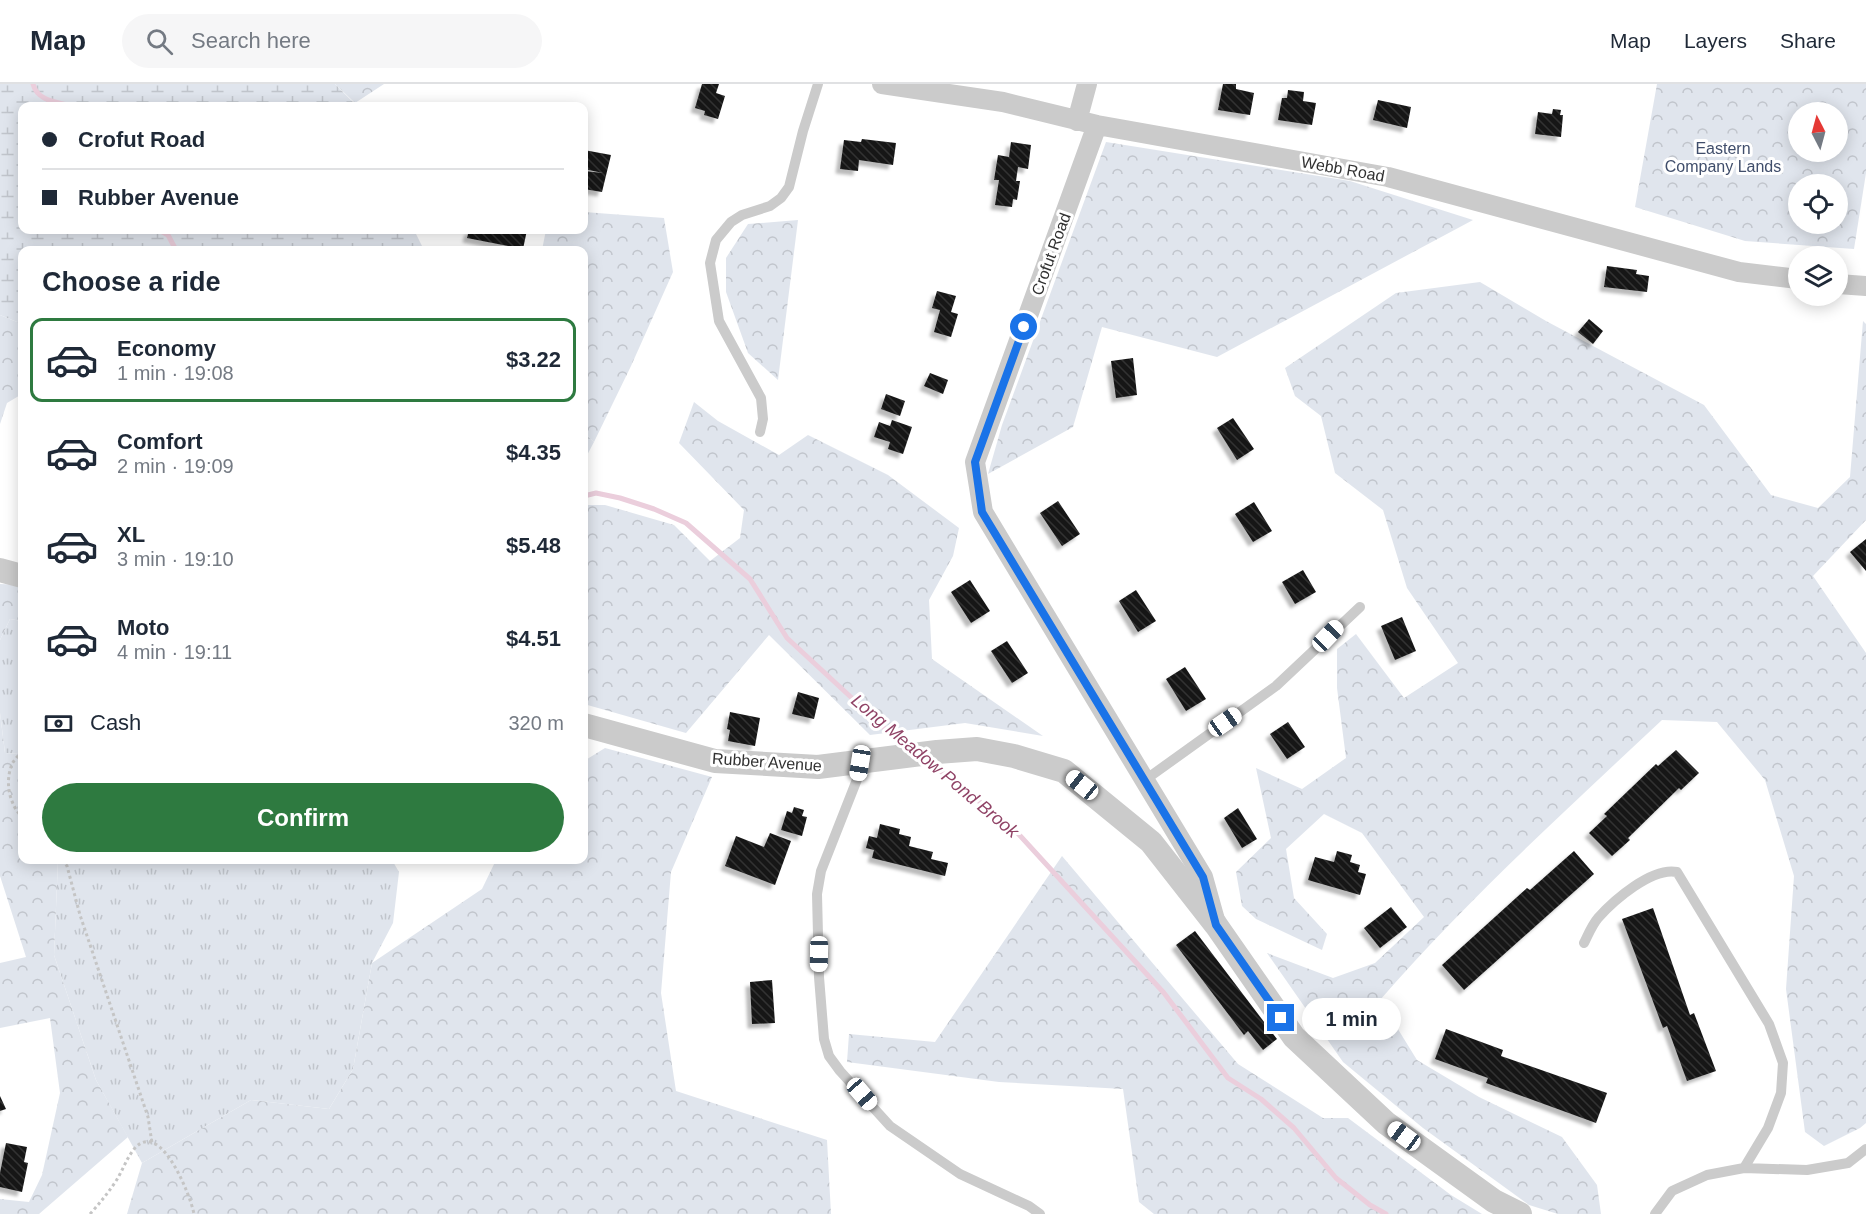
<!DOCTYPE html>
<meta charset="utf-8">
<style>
body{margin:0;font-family:Helvetica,sans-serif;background:#f6f6f7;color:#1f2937;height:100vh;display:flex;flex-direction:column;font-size:22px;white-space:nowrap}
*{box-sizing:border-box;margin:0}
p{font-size:20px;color:#747a83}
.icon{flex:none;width:33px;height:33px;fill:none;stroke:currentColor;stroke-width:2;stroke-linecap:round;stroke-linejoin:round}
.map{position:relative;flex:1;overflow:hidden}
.drawer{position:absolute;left:18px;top:162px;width:570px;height:618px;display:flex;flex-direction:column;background:#fff;border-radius:12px;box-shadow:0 3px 15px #0003}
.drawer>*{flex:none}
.banner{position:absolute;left:18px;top:18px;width:570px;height:132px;border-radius:12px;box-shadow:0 3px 15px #0003;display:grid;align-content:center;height:132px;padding:0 24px;background:#fff}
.needle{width:39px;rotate:354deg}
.fabs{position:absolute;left:1788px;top:18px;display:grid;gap:12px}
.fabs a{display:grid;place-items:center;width:60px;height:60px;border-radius:50%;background:#fff;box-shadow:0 3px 15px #0003;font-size:30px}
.end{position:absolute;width:27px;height:27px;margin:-14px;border:8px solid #1a73e8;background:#fff;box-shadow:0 0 0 3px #fff}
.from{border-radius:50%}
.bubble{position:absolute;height:42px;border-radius:21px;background:#fff;box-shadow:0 3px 15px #0003;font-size:20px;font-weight:700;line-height:42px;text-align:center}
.car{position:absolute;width:18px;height:36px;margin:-18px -9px;border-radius:8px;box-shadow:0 0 4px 2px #0007;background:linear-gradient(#fff 24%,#345 0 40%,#fff 0 76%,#345 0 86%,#fff 0)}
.banner b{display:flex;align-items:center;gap:21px;height:57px;font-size:22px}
.banner b+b{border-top:2px solid #e0e1e3}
.banner i{width:15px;height:15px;background:#1f2937}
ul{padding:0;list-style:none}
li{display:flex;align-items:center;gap:18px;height:84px;margin:0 12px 9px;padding:0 12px;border:3px solid transparent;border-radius:12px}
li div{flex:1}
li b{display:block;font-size:22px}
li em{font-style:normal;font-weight:700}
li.active{border-color:#2e7a40}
li>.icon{width:54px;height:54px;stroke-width:1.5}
h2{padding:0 24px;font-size:27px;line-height:72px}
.pay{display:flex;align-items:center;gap:15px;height:66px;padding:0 24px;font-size:22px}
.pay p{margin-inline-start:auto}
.cta{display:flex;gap:12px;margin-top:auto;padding:12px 24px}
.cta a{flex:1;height:69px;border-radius:36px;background:#2e7a40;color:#fff;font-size:24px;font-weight:700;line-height:69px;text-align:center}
header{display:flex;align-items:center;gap:36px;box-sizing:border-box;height:84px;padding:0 30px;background:#fff;border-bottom:2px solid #e0e1e3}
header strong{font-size:28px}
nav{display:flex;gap:33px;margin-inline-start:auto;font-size:21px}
.search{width:420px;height:54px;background:#f6f6f7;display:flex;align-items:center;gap:15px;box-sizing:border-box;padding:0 21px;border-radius:33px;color:#747a83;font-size:22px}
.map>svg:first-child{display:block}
</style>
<header>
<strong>Map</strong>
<div class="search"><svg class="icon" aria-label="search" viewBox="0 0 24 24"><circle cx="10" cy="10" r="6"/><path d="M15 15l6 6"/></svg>Search here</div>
<nav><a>Map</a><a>Layers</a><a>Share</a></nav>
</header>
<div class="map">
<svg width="1866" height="1130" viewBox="0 0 1866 1130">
<defs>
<pattern id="grass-tufts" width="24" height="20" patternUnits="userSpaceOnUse" patternTransform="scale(1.5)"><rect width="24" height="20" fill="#e0e5ed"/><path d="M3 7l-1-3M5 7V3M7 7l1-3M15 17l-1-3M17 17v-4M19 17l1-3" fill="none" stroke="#c1c5cc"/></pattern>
<pattern id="forest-crowns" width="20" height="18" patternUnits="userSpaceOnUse" patternTransform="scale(1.5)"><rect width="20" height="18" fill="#e0e5ed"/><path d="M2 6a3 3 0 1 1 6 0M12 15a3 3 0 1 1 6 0" fill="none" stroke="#c1c5cc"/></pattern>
<pattern id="wetland-marsh" width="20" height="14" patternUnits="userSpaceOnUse" patternTransform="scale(1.5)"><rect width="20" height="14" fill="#e0e5ed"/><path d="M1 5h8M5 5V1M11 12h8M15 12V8" fill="none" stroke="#c1c5cc"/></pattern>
<pattern id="building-back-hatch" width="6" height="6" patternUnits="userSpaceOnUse" patternTransform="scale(1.5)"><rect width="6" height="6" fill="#181818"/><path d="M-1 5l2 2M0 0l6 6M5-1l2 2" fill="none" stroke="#313131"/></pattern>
<filter id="shadow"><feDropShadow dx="-4.5" dy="4.5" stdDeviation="1.5" flood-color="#0004"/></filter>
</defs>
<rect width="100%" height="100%" fill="#fff"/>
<path fill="url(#grass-tufts)" d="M10 535 22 537V670L5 669 0 629V556Z
M58 776H392L399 788 393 839 372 879 353 985 329 1025 251 1016 142 1079 96 996 54 871Z"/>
<path fill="url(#forest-crowns)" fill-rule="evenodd" d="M335 0H384L355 19Z
M1657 0H1866V89L1854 165 1745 157 1635 123ZM1798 28H1838V68H1798ZM1798 100H1838V140H1798Z
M1106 58 1350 97 1473 136 1217 273 1102 243 1073 343 988 390 1002 341Z
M584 128 664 134 673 188 631 282 594 358 584 349V166H542L546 146H584Z
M798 136 778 296 748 269 726 208V174L748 140Z
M1480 198 1546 237 1704 321 1771 411 1818 424 1850 393 1863 237 1866 240V436L1813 492 1866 569V1039L1860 1044 1824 1062 1805 1048 1786 905 1794 792 1765 696 1717 638 1662 636C1565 727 1467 816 1380 916L1417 976 1479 1013 1562 1053 1597 1101 1601 1130H1558L1529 1121 1423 1044 1343 978 1267 869 1333 894 1375 879 1424 833 1362 749 1324 730 1286 765 1294 814 1327 850 1322 866 1256 835 1242 822 1236 788 1271 754 1256 684 1302 705 1346 674 1337 604V565L1356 550 1404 614 1458 579 1407 504 1383 426 1335 389 1321 332 1295 312 1285 284 1396 209Z
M0 231 22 240V310L7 319 0 340Z
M694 318 718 337 779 371 808 351 888 391 959 444 953 472 929 516 932 575 1043 652 965 639 870 651 769 551 686 649 584 620V421H605L674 441 710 477 740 454 744 426 679 359Z
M0 500 22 501V537L10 535 0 556Z
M0 629 5 669 22 670V776H58L54 871 96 996 128 1053 39 1130H0V1115L29 1118 42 1091 60 1009 50 934 0 944V879L26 873 0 792Z
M605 664 712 693 671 788 661 909 676 1007 827 1056 831 1130H127L142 1079 251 1016 329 1025 353 985 372 879 482 805 496 776H584V677Z
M1062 772 1238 980 1323 1034H1348L1451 1111 1482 1130H1154L1139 1118 1123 1005 999 998 847 978 849 950 935 958Z"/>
<path fill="url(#wetland-marsh)" d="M0 0H335L357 22H22V146H414L424 166H22V240L0 231Z
M584 349 594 358 584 377Z"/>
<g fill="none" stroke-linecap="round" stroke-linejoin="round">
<path stroke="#ebcedc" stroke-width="5" d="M33 0C37 17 57 18 72 22
M159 146 168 151 176 166
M584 412 596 409 620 414 654 425 686 439 750 495 787 554 894 653 909 663
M929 678 1013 744 1164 909 1228 994 1261 1015 1294 1044 1336 1094 1370 1121 1386 1130"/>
</g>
<path fill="url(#building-back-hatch)" filter="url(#shadow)" d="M702 0H719L716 9 725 12 718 35 704 31 705 27 695 24Z
M1223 0H1236V5L1254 9 1250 31 1218 26Z
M1288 6 1304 8 1303 17 1316 19 1312 41 1278 36 1282 14H1287Z
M1378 16 1411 23 1407 44 1373 36Z
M1553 25 1561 26 1560 31H1563L1561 53 1535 50 1538 28 1552 30Z
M862 55 896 59 893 81 859 76 858 87 840 85 844 56 861 58Z
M1011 58 1031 61 1028 85 1018 83 1016 97H1020L1017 116 1013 115 1012 123 995 121 999 96H994L998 71 1009 73Z
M584 66 611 71 602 108 584 105V87L603 89 584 85Z
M469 146H527L523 165 467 154Z
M1607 182 1637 186 1636 190 1649 192 1647 208 1604 203Z
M937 207 956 212 951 228 958 230 951 253 934 248 940 226 932 224Z
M1589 235 1603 247 1593 260 1578 248Z
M1133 274 1137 311 1116 314 1111 277Z
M930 289 948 296 943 310 924 302Z
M886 310 905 317 900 332 881 325Z
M1233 334 1254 365 1237 376 1217 344Z
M892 336 912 343 903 370 888 365 890 358 874 353 879 338 890 342Z
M1058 417 1080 450 1062 462 1040 429Z
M1254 418 1272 447 1253 458 1235 430Z
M1866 455V487L1850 468Z
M1303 486 1316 508 1295 520 1282 498Z
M970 496 990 527 971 539 951 508Z
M1136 506 1156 537 1138 548 1119 517Z
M1402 533 1416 567 1395 576 1381 542Z
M1007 557 1028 589 1012 599 991 567Z
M1185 583 1206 615 1186 627 1166 595Z
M798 608 819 614 814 635 792 630Z
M730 628 760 634 755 662 728 657 730 646 727 645Z
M1288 638 1305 663 1287 675 1270 650Z
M1676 666 1699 689 1681 706 1679 704 1628 754 1630 756 1612 772 1589 749 1607 732 1604 730 1656 680 1658 682Z
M794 723 804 726 802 732 807 733 802 752 781 746 787 727 792 729Z
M1238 724 1257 755 1242 764 1224 734Z
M880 740 900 745 899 750 911 753 909 762 933 768 931 775 948 779 945 792 872 774 874 766 866 764 869 752 877 754Z
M770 749 791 757 775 801 725 782 736 752 764 763Z
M1337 767 1352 771 1350 778 1360 781 1358 788 1366 790 1360 811 1308 796 1315 773 1334 778Z
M1574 767 1594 790 1464 906 1442 881 1527 804 1530 806Z
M1391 823 1407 843 1380 864 1364 844Z
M1653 824 1690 931 1694 929 1716 987 1687 997 1667 942 1663 944 1622 835Z
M1195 847 1277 955 1263 966 1248 947 1244 951 1176 861Z
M772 896 775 939 752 940 750 898Z
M1446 945 1503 966 1501 972 1607 1009 1596 1039 1486 999 1488 994 1435 975Z
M0 1012 6 1025 0 1027Z
M6 1059 27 1063 24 1078 28 1079 22 1108 0 1103V1089Z"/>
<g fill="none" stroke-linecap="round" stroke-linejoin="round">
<path stroke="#c5c5c5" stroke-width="3" stroke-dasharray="3 3" stroke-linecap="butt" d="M22 667C19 672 12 677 11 683 5 700 10 721 22 733
M62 776 67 782 80 831 148 1033 152 1059
M90 1130C100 1119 108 1109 116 1097 123 1086 127 1073 135 1064 161 1035 191 1113 194 1130"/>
<path stroke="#cbcbcb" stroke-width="10" d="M760 348 763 335 761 314 719 237 710 179 716 156 731 138 742 131 770 122 781 114 789 103 803 47 818 0
M860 679 858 693 821 787 817 810 819 893 824 955 829 972 840 987 890 1042 960 1090 1029 1122 1040 1130
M1145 696 1276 602 1360 523
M1584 859C1588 851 1592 841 1598 834 1614 816 1652 783 1677 788L1769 940 1783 979 1781 1009 1768 1044 1744 1084
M1655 1130 1672 1107 1707 1091 1744 1084 1807 1086 1848 1079 1866 1065"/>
<path stroke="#cbcbcb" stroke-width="20" d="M882 0 1003 18 1097 41 1388 93 1739 188 1798 195
M1077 37 1087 0
M1097 41 975 378 983 428 1203 793 1215 836
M1838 200 1866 202"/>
<path stroke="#cbcbcb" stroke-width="24" d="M0 486 22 492
M584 641 715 677 818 683 937 668 977 665 1014 672 1064 687 1151 758 1216 841 1294 953 1386 1039 1494 1117 1520 1130"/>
</g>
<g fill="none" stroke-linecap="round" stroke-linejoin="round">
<path stroke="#1a73e8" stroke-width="8" d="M1024 243 975 378 982 428 1203 793 1216 841 1281 934"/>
</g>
<g text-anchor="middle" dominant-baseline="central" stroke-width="6" stroke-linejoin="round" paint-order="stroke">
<g font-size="16" fill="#404e6b" stroke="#fff">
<text x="1723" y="64">Eastern<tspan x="1723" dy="18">Company Lands</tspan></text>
</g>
<g font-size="16" fill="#313131" stroke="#fff">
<text transform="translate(1343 85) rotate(10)">Webb Road</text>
<text transform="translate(1051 170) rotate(-70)">Crofut Road</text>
<text transform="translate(767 678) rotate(4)">Rubber Avenue</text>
</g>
<g font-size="18" font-style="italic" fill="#904366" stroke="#fff">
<text transform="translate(935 682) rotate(40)">Long Meadow Pond Brook</text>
</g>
</g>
</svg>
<div class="fabs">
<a><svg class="needle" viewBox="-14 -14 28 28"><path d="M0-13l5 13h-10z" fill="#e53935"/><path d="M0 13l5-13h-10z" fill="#747a83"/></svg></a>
<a><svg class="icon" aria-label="locate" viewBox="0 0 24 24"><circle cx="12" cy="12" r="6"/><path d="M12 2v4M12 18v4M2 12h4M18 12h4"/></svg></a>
<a><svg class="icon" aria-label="layers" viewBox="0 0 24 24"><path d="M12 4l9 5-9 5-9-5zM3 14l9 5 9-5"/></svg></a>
</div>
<i class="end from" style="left:1024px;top:243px"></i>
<i class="end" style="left:1281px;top:934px"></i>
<div class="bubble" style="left:1302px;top:914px;width:99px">1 min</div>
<i class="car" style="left:1328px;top:552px;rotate:44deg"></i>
<i class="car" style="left:1225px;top:638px;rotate:55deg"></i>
<i class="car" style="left:860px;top:679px;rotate:189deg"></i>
<i class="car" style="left:1082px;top:701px;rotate:309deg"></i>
<i class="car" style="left:819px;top:870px;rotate:181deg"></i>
<i class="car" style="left:862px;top:1010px;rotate:139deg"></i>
<i class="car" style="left:1404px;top:1052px;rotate:306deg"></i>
<div class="banner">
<b><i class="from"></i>Crofut Road</b>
<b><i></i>Rubber Avenue</b>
</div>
<section class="drawer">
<h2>Choose a ride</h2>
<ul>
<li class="active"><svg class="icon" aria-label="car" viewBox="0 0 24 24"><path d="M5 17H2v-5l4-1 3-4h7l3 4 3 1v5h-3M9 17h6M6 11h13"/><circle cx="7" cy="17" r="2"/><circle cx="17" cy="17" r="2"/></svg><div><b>Economy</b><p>1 min · 19:08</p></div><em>$3.22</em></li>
<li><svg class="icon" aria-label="car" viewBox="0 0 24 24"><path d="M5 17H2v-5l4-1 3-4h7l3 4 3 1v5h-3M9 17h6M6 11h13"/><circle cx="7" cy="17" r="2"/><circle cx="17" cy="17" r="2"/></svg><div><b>Comfort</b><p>2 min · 19:09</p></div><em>$4.35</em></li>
<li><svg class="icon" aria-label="car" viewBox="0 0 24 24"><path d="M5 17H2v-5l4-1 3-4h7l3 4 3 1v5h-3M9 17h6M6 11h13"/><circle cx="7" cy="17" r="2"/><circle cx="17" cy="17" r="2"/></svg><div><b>XL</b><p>3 min · 19:10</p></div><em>$5.48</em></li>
<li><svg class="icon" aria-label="car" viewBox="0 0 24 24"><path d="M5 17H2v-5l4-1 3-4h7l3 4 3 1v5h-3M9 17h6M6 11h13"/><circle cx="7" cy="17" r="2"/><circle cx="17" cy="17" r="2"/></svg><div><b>Moto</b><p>4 min · 19:11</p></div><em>$4.51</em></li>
</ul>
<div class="pay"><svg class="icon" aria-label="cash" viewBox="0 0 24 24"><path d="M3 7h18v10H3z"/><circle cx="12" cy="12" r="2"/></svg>Cash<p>320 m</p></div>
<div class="cta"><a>Confirm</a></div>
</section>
</div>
